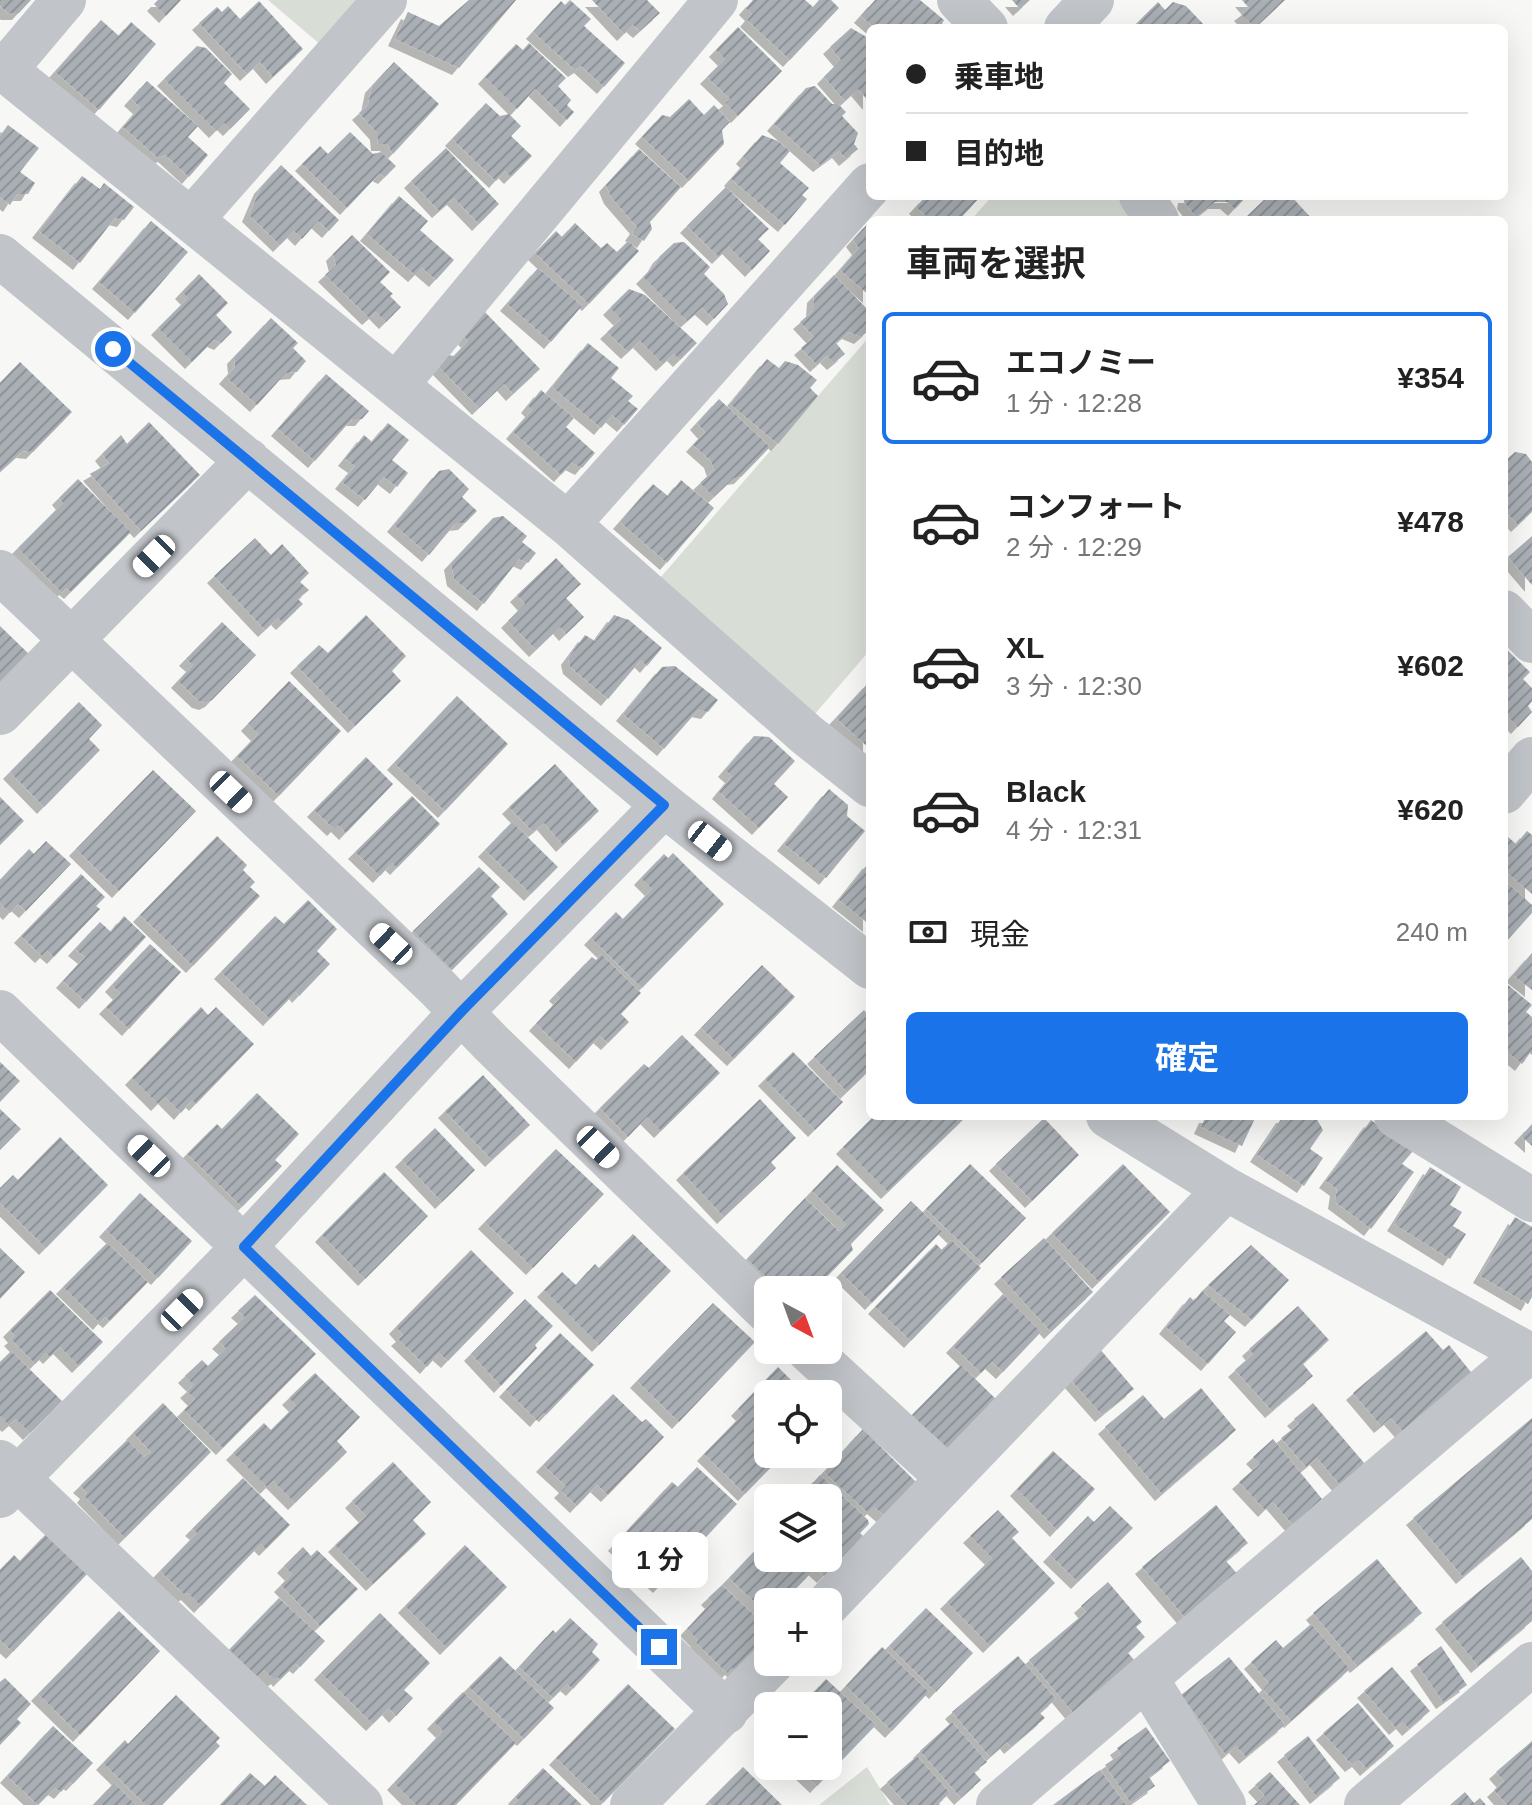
<!DOCTYPE html>
<html lang="ja">
<meta charset="utf-8">
<style>
body{margin:0;font-family:Arial,"Noto Sans JP",sans-serif;background:#f6f6f6;color:#222;height:100vh;display:flex;flex-direction:column;font-size:30px;white-space:nowrap}
*{box-sizing:border-box;margin:0}
p{font-size:26px;color:#767676}
.icon{flex:none;width:44px;height:44px;fill:none;stroke:currentColor;stroke-width:2;stroke-linecap:round;stroke-linejoin:round}
.map{position:relative;flex:1;overflow:hidden}
.sheet{position:absolute;left:866px;top:216px;width:642px;height:904px;display:flex;flex-direction:column;background:#fff;border-radius:12px;box-shadow:0 8px 32px #0002}
.sheet>*{flex:none}
.hud{position:absolute;left:866px;top:24px;width:642px;height:176px;border-radius:12px;box-shadow:0 8px 32px #0002;display:grid;align-content:center;height:176px;padding:0 40px;background:#fff}
.needle{width:52px;rotate:139deg}
.tools{position:absolute;left:754px;top:1276px;display:grid;gap:16px}
.tools a{display:grid;place-items:center;width:88px;height:88px;border-radius:12px;background:#fff;box-shadow:0 8px 32px #0002;font-size:40px}
.end{position:absolute;width:36px;height:36px;margin:-18px;border:10px solid #1a73e8;background:#fff;box-shadow:0 0 0 4px #fff}
.from{border-radius:50%}
.bubble{position:absolute;height:56px;border-radius:12px;background:#fff;box-shadow:0 8px 32px #0002;font-size:26px;font-weight:700;line-height:56px;text-align:center}
.car{position:absolute;width:24px;height:48px;margin:-24px -12px;border-radius:10px;box-shadow:0 0 6px 2px #0007;background:linear-gradient(#fff 24%,#345 0 40%,#fff 0 76%,#345 0 86%,#fff 0)}
.hud b{display:flex;align-items:center;gap:28px;height:76px;font-size:30px}
.hud b+b{border-top:2px solid #e0e0e0}
.hud i{width:20px;height:20px;background:#222}
ul{padding:0;list-style:none}
li{display:flex;align-items:center;gap:24px;height:132px;margin:0 16px 12px;padding:0 24px;border:4px solid transparent;border-radius:12px}
li div{flex:1}
li b{display:block;font-size:30px}
li em{font-style:normal;font-weight:700}
li.on{border-color:#1a73e8}
li>.icon{width:72px;height:72px;stroke-width:1.5}
h2{padding:0 40px;font-size:36px;line-height:96px}
.pay{display:flex;align-items:center;gap:20px;height:88px;padding:0 40px;font-size:30px}
.pay p{margin-inline-start:auto}
.action{display:flex;gap:16px;margin-top:auto;padding:16px 40px}
.action a{flex:1;height:92px;border-radius:12px;background:#1a73e8;color:#fff;font-size:32px;font-weight:700;line-height:92px;text-align:center}
.map>svg:first-child{display:block}
</style>
<div class="map">
<svg width="1532" height="1805" viewBox="0 0 1532 1805">
<defs>
<pattern id="building-hatch" width="6" height="6" patternUnits="userSpaceOnUse" patternTransform="scale(2)"><rect width="6" height="6" fill="#a9afb4"/><path d="M-1 1l2-2M0 6l6-6M5 7l2-2" fill="none" stroke="#8e9398"/></pattern>
<filter id="shadow"><feDropShadow dx="-7" dy="7" stdDeviation="0" flood-color="#0004"/></filter>
</defs>
<rect width="100%" height="100%" fill="#f7f7f5"/>
<path fill="#d8ddd6" d="M268 0H385L335 57Z
M992 196H1131L1154 220H971Z
M870 336V650L808 722 653 586Z
M867 1767 890 1805H819Z"/>
<path fill="url(#building-hatch)" filter="url(#shadow)" d="M0 0H31L19 13H8L0 6Z
M158 0H181L166 16 154 4Z
M469 0H516L459 68 395 39 408 12 439 26Z
M570 0 591 19 584 26 625 63 604 87 581 66 575 70 533 32 561 1 565 5Z
M592 0H647L660 13 640 31 633 25 624 34Z
M753 0H805L813 7 819 0H831L839 8 790 60 747 20 752 14 746 8Z
M875 0H920L944 20 940 28H875L861 16Z
M1012 0H1030L1020 9Z
M1242 0H1285L1255 28 1241 14 1249 8Z
M259 1 303 49 273 77 260 62 247 74 199 23 217 7 222 12 228 6 240 19Z
M1158 2 1165 10 1173 2 1186 6 1207 28H1140L1136 24Z
M101 20 119 36 131 22 156 44 99 110 55 72Z
M738 27 782 71 738 116 725 103 730 99 707 77 725 59 716 50Z
M851 28 870 39V103L858 89 845 101 824 77 841 60 830 47Z
M529 43 566 78 558 86 571 100 567 105 574 112 567 120 535 89 517 109 485 77 516 44 523 50Z
M197 46 206 48 232 74 224 83 250 109 230 129 224 123 216 131 164 79Z
M394 62 439 104 393 154 387 144H378L377 133 359 113 368 105 372 86Z
M147 81 198 126 188 137 208 155 189 177 165 155 158 158 123 127 140 107 131 99Z
M815 86 832 104H838L846 112 842 116 858 133 854 144 858 149 846 159 839 151 820 165 774 124 806 88Z
M689 99 704 115 714 105 730 122 722 130 724 144 689 181 642 137 662 115 670 117Z
M486 103 500 116 509 114 521 126 511 136 532 156 511 177 505 171 496 181 452 139Z
M8 125 39 148 20 172 35 183 28 194H17L10 205 0 197V136Z
M350 132 373 154 381 152 396 166 385 177 379 174 347 208 302 164 320 146 328 154Z
M762 135 778 141 790 151 780 163 809 188 802 195 807 199 785 225 731 179 747 161 743 157Z
M446 148 499 204 479 224 454 198 439 211 411 181Z
M639 149 681 187 650 222 652 229 644 241 632 234 637 227 611 197 606 185Z
M281 165 339 220 329 231 318 221 302 239 294 231 280 245 249 215 261 187Z
M82 176 100 189 104 183 134 207 124 220 115 218 80 263 39 231Z
M726 187 769 229 758 239 770 251 752 270 729 247 719 257 687 226Z
M399 196 428 221 420 230 454 260 436 280 422 268 415 275 367 234Z
M926 196H981L959 220H922L926 216 916 207Z
M1185 196H1247L1235 209 1227 202H1215L1196 217 1184 202Z
M1268 196H1291L1313 220H1243Z
M151 221 188 252 135 313 99 282Z
M870 221V296L840 270 859 248 853 240Z
M575 223 601 248 607 243 617 252 628 241 639 251 589 304 535 253 556 231 562 237Z
M352 235 390 272 380 282 393 294 390 296 401 307 386 322 376 312 369 318 325 275 336 265 333 254Z
M684 242 710 267 704 274 724 294 728 304 714 319 702 308 687 321 643 277 654 266 660 256 674 243Z
M538 268 582 306 551 342 507 304Z
M199 274 228 303 216 315 232 332 221 343 214 340 192 362 158 328 188 298 182 292Z
M834 275 870 312V329L861 337 849 332 836 343 845 354 834 363 827 356 817 365 801 348 814 337 800 322 813 311 814 296Z
M629 289 645 295 697 343 680 360 674 354 663 364 640 341 628 352 607 332 621 319 610 308Z
M484 311 540 369 513 394 504 384 479 408 438 366 448 355 454 356 468 341 461 333Z
M271 318 298 343 293 348 306 361 297 372 286 373 257 405 226 377 235 367 234 357Z
M588 343 619 368 611 378 633 396 628 401 638 409 624 425 612 415 601 428 552 387Z
M767 359 779 368 785 361 798 365 817 380 810 388 818 396 778 444 730 404Z
M20 362 72 412 33 452 23 451 0 472V383Z
M326 374 369 411 362 419H352L315 461 278 429Z
M541 390 574 418 566 427 595 453 582 468 572 463 561 475 513 432 532 410 528 406Z
M719 399 770 447 741 477 734 478 714 497 700 483 714 470 711 461 693 445 705 432 697 423Z
M149 422 200 475 141 531 90 474 109 463 102 454 121 435 127 444Z
M388 423 409 440 392 460 408 473 397 487 384 477 365 500 342 482 355 466 345 459 364 435 372 442Z
M1515 452 1526 454 1532 462V512L1518 525 1506 512 1504 514V462Z
M449 469 469 489 462 497 477 511 465 523 455 524 429 555 394 525 439 471Z
M78 479 131 532 71 592 66 588 62 593 18 548 63 503 59 498Z
M681 480 714 508 667 563 620 522 653 484 668 496Z
M503 516 527 536 522 542 536 553 528 563 519 559 484 604 454 579 451 563 493 518Z
M1532 536V585L1508 557Z
M255 538 271 555 282 544 309 573 300 582 309 590 298 599 303 604 283 623 278 618 265 630 214 576Z
M556 558 581 584 566 598 584 617 566 634 560 627 536 650 508 621 525 604 517 595Z
M366 615 406 656 392 671 401 681 355 726 297 666 319 645 328 653Z
M614 615 629 620 662 648 647 666 641 660 608 699 570 667 568 658 585 635 595 641Z
M222 622 256 655 212 700 206 703 199 701 178 681 193 665 186 659Z
M0 626 33 658 0 691Z
M1504 647 1530 672 1523 679 1532 688V701L1528 706 1532 712 1518 727 1504 713Z
M675 666 718 700 708 712 698 710 664 749 623 714 662 667Z
M289 681 341 731 279 796 237 756 258 734 248 724Z
M870 681V749L836 718Z
M457 696 508 744 445 811 394 763Z
M79 702 102 725 89 739 100 750 44 807 10 772Z
M754 736 769 737 795 761 774 784 788 797 759 828 719 792 732 776 725 770Z
M366 757 393 784 346 833 338 825 334 829 314 810Z
M555 764 599 811 563 845 544 823 533 832 509 807Z
M153 770 196 811 119 891 76 849Z
M829 789 848 805 847 816 865 831 826 878 784 844Z
M412 796 440 824 397 868 392 863 380 876 355 852Z
M0 797 24 821 0 845Z
M512 822 558 867 531 894 485 850Z
M1527 831 1532 835V894L1504 870V839L1507 836 1516 844Z
M217 836 247 865 243 870 255 882 250 887 260 896 193 966 140 915Z
M46 841 71 864 26 911 18 904 10 913 0 903V880L29 849 34 854Z
M673 853 724 904 642 988 591 938 616 912 623 919 652 889 641 878 664 854 668 858Z
M870 861V925L839 900Z
M479 867 500 887 491 896 508 914 452 970 413 931Z
M81 874 105 897 96 906 100 909 54 957 47 951 42 956 21 936Z
M1504 880 1532 905V913L1504 944Z
M308 900 337 929 317 951 330 964 299 996 296 992 270 1019 221 972 275 916 284 924Z
M124 916 146 937 86 1002 63 981 85 957 75 949 100 922 111 932Z
M150 944 181 972 129 1029 106 1007 120 993 112 985Z
M1532 953V990L1513 975Z
M601 954 641 993 621 1014 629 1022 608 1043 600 1036 576 1062 536 1024 560 998 556 994 592 957 596 960Z
M762 965 795 997 734 1059 701 1028Z
M1508 985 1532 1005 1526 1012 1532 1017V1055L1530 1053 1522 1064 1504 1049V990Z
M201 1007 208 1015 216 1007 254 1044 196 1104 192 1100 181 1113 165 1097 158 1104 132 1078Z
M864 1010 870 1017V1070L847 1092 814 1057Z
M682 1035 720 1073 661 1131 647 1117 628 1137 600 1108 644 1064 649 1068Z
M793 1052 843 1102 815 1130 765 1079Z
M0 1062 20 1081 0 1102Z
M483 1075 530 1125 492 1160 445 1111Z
M257 1093 299 1134 275 1160 282 1166 242 1207 187 1154 217 1124 222 1129Z
M760 1099 796 1138 771 1162 776 1168 724 1217 683 1173Z
M0 1109 21 1129 0 1150Z
M874 1116H967L888 1192 843 1147Z
M1206 1116H1256L1242 1146 1201 1127Z
M1283 1116H1315L1323 1130 1310 1149 1323 1158 1304 1186 1257 1155Z
M1044 1118 1079 1155 1032 1201 996 1164Z
M1371 1120 1413 1151 1402 1164 1414 1172 1371 1229 1335 1202 1337 1189 1326 1181Z
M1532 1124V1146L1521 1136Z
M435 1128 475 1170 442 1202 402 1160Z
M60 1137 108 1185 46 1248 0 1203V1188L13 1175 18 1180Z
M556 1149 604 1194 533 1268 485 1222Z
M970 1164 1026 1218 982 1263 926 1209Z
M1123 1164 1170 1212 1099 1282 1052 1233Z
M837 1165 884 1210 851 1244 853 1250 814 1290H780L747 1259 805 1198 839 1231 846 1224 812 1191Z
M1430 1167 1461 1187 1450 1205 1462 1212 1453 1226 1466 1234 1450 1259 1394 1224Z
M384 1172 428 1216 365 1279 322 1235Z
M140 1193 192 1241 158 1278 106 1230Z
M911 1201 942 1231 872 1303 841 1273Z
M1515 1217 1532 1227V1297L1528 1304 1480 1276Z
M633 1234 671 1271 599 1345 544 1290 562 1272 576 1285 595 1264 599 1268Z
M1044 1238 1093 1292 1051 1332 1001 1277Z
M951 1240 981 1268 911 1341 875 1307 936 1244 942 1250Z
M107 1243 148 1282 110 1321 105 1317 100 1323 63 1287Z
M1251 1245 1289 1280 1252 1320 1208 1285Z
M0 1248 25 1272 0 1299Z
M471 1250 514 1293 448 1361 439 1353 427 1367 398 1339 403 1335 396 1327Z
M50 1290 103 1342 79 1366 60 1347 50 1357 46 1353 35 1364 11 1339 15 1336 10 1330Z
M1202 1291 1230 1315 1224 1321 1236 1332 1208 1364 1166 1327 1190 1297 1194 1301Z
M1003 1294 1041 1332 1003 1372 992 1362 981 1373 953 1346Z
M255 1295 316 1354 223 1448 184 1410 195 1399 187 1391 194 1385 185 1376 202 1360 208 1366 226 1348 219 1342 245 1317 238 1311Z
M525 1299 553 1326 535 1345 537 1348 501 1386 471 1354Z
M713 1303 755 1342 679 1422 637 1381Z
M1298 1306 1329 1340 1303 1364 1313 1376 1272 1411 1235 1370 1253 1354 1249 1349Z
M1426 1331 1443 1350 1449 1345 1475 1377 1406 1435 1391 1418 1381 1426 1353 1393Z
M560 1333 594 1365 546 1415 543 1413 537 1420 506 1390Z
M1099 1348 1134 1389 1102 1415 1070 1379Z
M11 1351 62 1401 30 1433 16 1419 9 1425 0 1416V1362Z
M961 1365 1001 1404 952 1455 912 1415Z
M778 1367 805 1394H768V1454H784L745 1494 704 1454 743 1414 738 1409Z
M315 1373 360 1417 337 1441 347 1452 295 1503 273 1481 267 1487 233 1453 264 1423 271 1430 296 1405 289 1398Z
M1201 1388 1236 1430 1162 1494 1105 1427 1143 1395 1164 1419Z
M613 1394 642 1422 646 1419 664 1437 608 1495 597 1485 577 1506 561 1491 566 1486 543 1465Z
M163 1403 211 1452 125 1538 84 1496 87 1492 80 1486 127 1440 144 1457 151 1452 133 1433Z
M1313 1403 1365 1464 1340 1485 1317 1458 1306 1467 1281 1438 1299 1424 1294 1419Z
M1532 1418V1519L1463 1577 1413 1518Z
M863 1429 919 1485 887 1518 874 1507 868 1513 824 1472Z
M1273 1439 1322 1499 1293 1525 1273 1502 1265 1510 1239 1482 1260 1464 1253 1457Z
M1053 1451 1095 1489 1057 1530 1017 1489Z
M393 1462 431 1502 413 1520 426 1534 373 1584 335 1545 366 1516 352 1501Z
M697 1467 737 1504 660 1586 615 1544 672 1482 678 1487Z
M820 1475 868 1520 869 1524 860 1533 863 1536 824 1576 804 1558H828V1498H799Z
M243 1478 290 1525 266 1549 261 1544 201 1606 188 1593 185 1595 160 1571 197 1533 192 1529Z
M1216 1505 1248 1543 1226 1561 1239 1576 1187 1620 1142 1567Z
M1110 1506 1133 1528 1078 1582 1050 1555 1088 1516 1094 1522Z
M998 1510 1019 1532 1012 1538 1055 1583 990 1646 947 1602 992 1558 970 1536Z
M48 1532 89 1572 13 1652 0 1640V1570L14 1555 20 1561Z
M768 1537V1558H799L813 1571 783 1602H768V1615L729 1578Z
M465 1545 507 1587 447 1648 405 1606Z
M303 1547 311 1556 317 1550 358 1589 320 1626 281 1585 292 1574 284 1566Z
M1521 1557 1532 1571V1621L1478 1666 1442 1622Z
M1377 1559 1422 1613 1357 1666 1313 1613Z
M1108 1582 1142 1622 1136 1627 1145 1637 1128 1653 1137 1663 1075 1715 1029 1660 1086 1612 1081 1606Z
M722 1585 768 1628V1638L736 1672 732 1668 727 1673 696 1643 698 1640 687 1629 712 1602 708 1598Z
M279 1598 325 1641 300 1667 296 1664 280 1680 278 1677 274 1680 264 1670 256 1678 228 1651Z
M926 1608 973 1653 936 1692 889 1646Z
M119 1611 160 1651 80 1735 38 1694Z
M380 1613 430 1663 404 1690 413 1698 396 1716 389 1708 373 1724 321 1673Z
M570 1618 598 1644 592 1652 600 1660 573 1689 567 1684 553 1698 519 1667 553 1630 556 1633Z
M1311 1624 1350 1669 1291 1721 1263 1689 1269 1683 1251 1662 1276 1640 1283 1648Z
M1441 1646 1467 1685 1443 1702 1417 1664Z
M882 1647 929 1692 892 1731 846 1686Z
M500 1656 554 1708 524 1739 469 1687Z
M1018 1656 1056 1699 1040 1713 1045 1718 1011 1747 1007 1742 990 1757 952 1712Z
M1229 1657 1285 1725 1246 1757 1236 1746 1226 1755 1181 1695Z
M1392 1667 1430 1711 1409 1729 1403 1722 1396 1728 1364 1691Z
M5 1678 31 1704 17 1719 21 1723 0 1745V1682Z
M826 1679 876 1725 817 1786 796 1766H828V1706H801Z
M628 1684 675 1729 603 1803 556 1758Z
M463 1692 516 1743 456 1805H416L394 1783 443 1731 434 1722Z
M176 1695 220 1738 216 1742 220 1746 162 1805H146L103 1763 125 1740 128 1744Z
M1358 1703 1394 1746 1367 1769 1359 1760 1352 1765 1323 1733Z
M952 1722 987 1762 974 1772 981 1780 961 1798 920 1751Z
M53 1726 93 1763 73 1784 70 1782 61 1792 55 1788 38 1805 7 1776Z
M1146 1727 1170 1761 1149 1777 1155 1786 1131 1803 1105 1765 1121 1754 1117 1748Z
M1308 1736 1340 1778 1317 1797 1284 1755Z
M1532 1741V1805H1507L1494 1790 1504 1781 1496 1772Z
M917 1756 950 1793 939 1803 940 1805H907L887 1782Z
M743 1767 782 1805H712L708 1802Z
M543 1768 582 1805H513L519 1800 515 1797Z
M1100 1770 1126 1805H1053Z
M1270 1772 1300 1805H1254L1265 1796 1255 1785Z
M250 1773 265 1786 275 1775 307 1805H220Z
M114 1783 136 1805H93Z
M1465 1792 1474 1803 1480 1798 1486 1805H1450Z"/>
<g fill="none" stroke-linecap="round" stroke-linejoin="round">
<path stroke="#c1c4c8" stroke-width="44" d="M64 0 5 70 568 524 807 735 870 785
M959 0 986 28
M1066 28 1092 0
M1141 196 1157 220
M192 219 385 0
M0 256 664 805 870 967
M397 384 716 0
M568 524 870 185
M0 572 437 987 492 1044 768 1312
M1504 612 1532 641
M0 713 248 460
M1504 792 1532 759
M0 1012 726 1712
M1108 1116 1226 1189 1532 1356
M1396 1116 1532 1200
M808 1350 948 1478
M0 1462 361 1805
M0 1496 244 1247 462 1011 664 805
M828 1604 1226 1189
M632 1805 773 1662
M998 1805 1146 1678
M1224 1805 1146 1678 1527 1353
M1366 1805 1532 1664"/>
</g>
<g fill="none" stroke-linecap="round" stroke-linejoin="round">
<path stroke="#1a73e8" stroke-width="10" d="M113 349 664 805 462 1011 244 1247 659 1647"/>
</g>
</svg>
<div class="tools">
<a><svg class="needle" viewBox="-14 -14 28 28"><path d="M0-13l5 13h-10z" fill="#e53935"/><path d="M0 13l5-13h-10z" fill="#767676"/></svg></a>
<a><svg class="icon" aria-label="locate" viewBox="0 0 24 24"><circle cx="12" cy="12" r="6"/><path d="M12 2v4M12 18v4M2 12h4M18 12h4"/></svg></a>
<a><svg class="icon" aria-label="layers" viewBox="0 0 24 24"><path d="M12 4l9 5-9 5-9-5zM3 14l9 5 9-5"/></svg></a>
<a>+</a>
<a>−</a>
</div>
<i class="end from" style="left:113px;top:349px"></i>
<i class="end" style="left:659px;top:1647px"></i>
<div class="bubble" style="left:612px;top:1532px;width:96px">1 分</div>
<i class="car" style="left:154px;top:556px;rotate:225deg"></i>
<i class="car" style="left:231px;top:792px;rotate:134deg"></i>
<i class="car" style="left:710px;top:841px;rotate:128deg"></i>
<i class="car" style="left:391px;top:944px;rotate:313deg"></i>
<i class="car" style="left:598px;top:1147px;rotate:134deg"></i>
<i class="car" style="left:149px;top:1156px;rotate:314deg"></i>
<i class="car" style="left:182px;top:1310px;rotate:45deg"></i>
<div class="hud">
<b><i class="from"></i>乗車地</b>
<b><i></i>目的地</b>
</div>
<section class="sheet">
<h2>車両を選択</h2>
<ul>
<li class="on"><svg class="icon" aria-label="car" viewBox="0 0 24 24"><path d="M5 17H2v-5l4-1 3-4h7l3 4 3 1v5h-3M9 17h6M6 11h13"/><circle cx="7" cy="17" r="2"/><circle cx="17" cy="17" r="2"/></svg><div><b>エコノミー</b><p>1 分 · 12:28</p></div><em>¥354</em></li>
<li><svg class="icon" aria-label="car" viewBox="0 0 24 24"><path d="M5 17H2v-5l4-1 3-4h7l3 4 3 1v5h-3M9 17h6M6 11h13"/><circle cx="7" cy="17" r="2"/><circle cx="17" cy="17" r="2"/></svg><div><b>コンフォート</b><p>2 分 · 12:29</p></div><em>¥478</em></li>
<li><svg class="icon" aria-label="car" viewBox="0 0 24 24"><path d="M5 17H2v-5l4-1 3-4h7l3 4 3 1v5h-3M9 17h6M6 11h13"/><circle cx="7" cy="17" r="2"/><circle cx="17" cy="17" r="2"/></svg><div><b>XL</b><p>3 分 · 12:30</p></div><em>¥602</em></li>
<li><svg class="icon" aria-label="car" viewBox="0 0 24 24"><path d="M5 17H2v-5l4-1 3-4h7l3 4 3 1v5h-3M9 17h6M6 11h13"/><circle cx="7" cy="17" r="2"/><circle cx="17" cy="17" r="2"/></svg><div><b>Black</b><p>4 分 · 12:31</p></div><em>¥620</em></li>
</ul>
<div class="pay"><svg class="icon" aria-label="cash" viewBox="0 0 24 24"><path d="M3 7h18v10H3z"/><circle cx="12" cy="12" r="2"/></svg>現金<p>240 m</p></div>
<div class="action"><a>確定</a></div>
</section>
</div>
